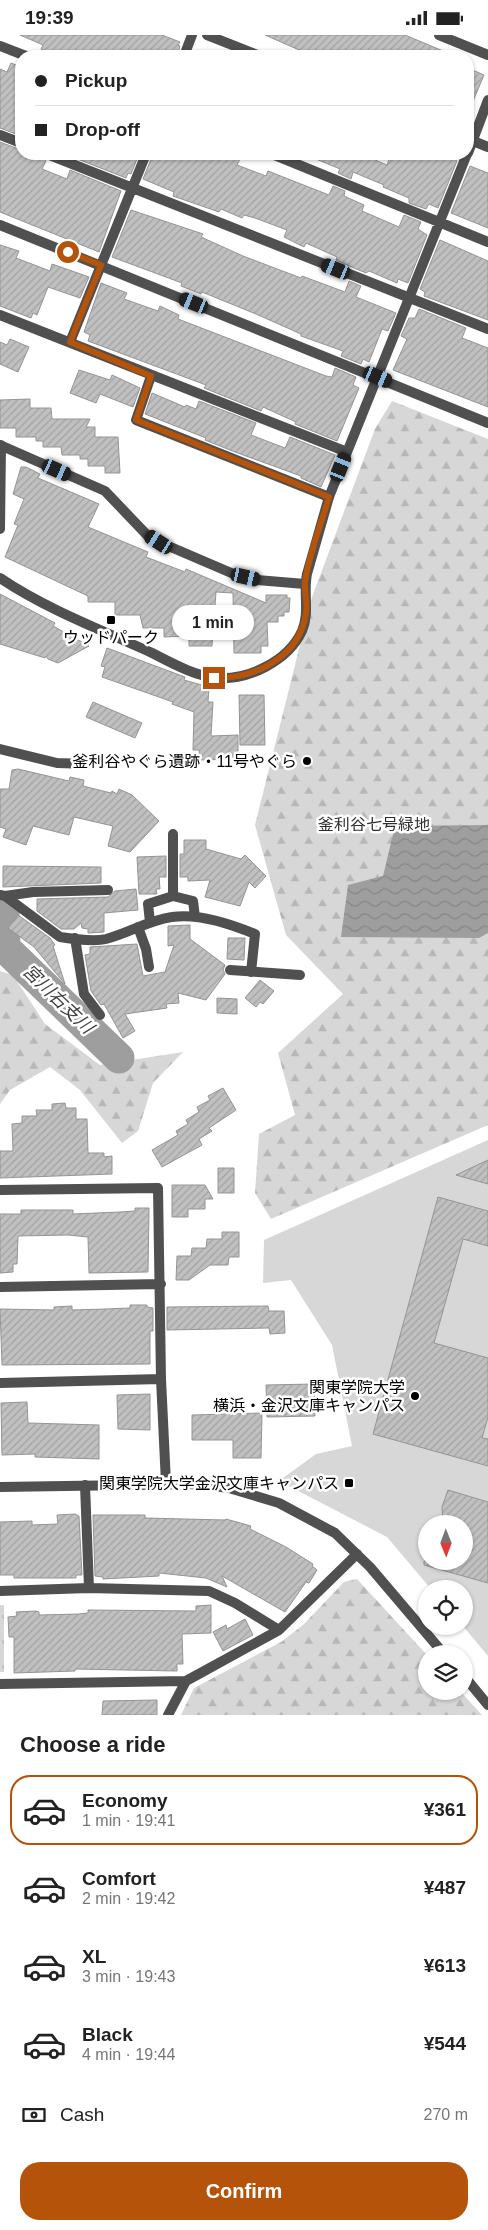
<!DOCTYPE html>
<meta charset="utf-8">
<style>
body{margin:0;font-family:Arial,"Noto Sans JP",sans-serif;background:#f2f2f2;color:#222;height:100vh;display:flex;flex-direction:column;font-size:19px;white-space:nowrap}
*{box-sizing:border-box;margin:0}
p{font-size:16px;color:#767676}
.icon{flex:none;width:28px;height:28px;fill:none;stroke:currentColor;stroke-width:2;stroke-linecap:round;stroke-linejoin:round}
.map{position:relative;height:1680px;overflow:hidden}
.panel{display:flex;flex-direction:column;background:#fff;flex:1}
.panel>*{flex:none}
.guide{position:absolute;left:15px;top:15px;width:459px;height:110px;border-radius:20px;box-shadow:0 1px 4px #0004;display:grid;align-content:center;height:110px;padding:0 20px;background:#fff}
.needle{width:32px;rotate:179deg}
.fabs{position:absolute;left:418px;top:1480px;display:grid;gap:10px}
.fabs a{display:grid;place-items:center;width:55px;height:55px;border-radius:50%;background:#fff;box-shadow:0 1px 4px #0004;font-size:25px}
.end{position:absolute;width:22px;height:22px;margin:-11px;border:6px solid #b45309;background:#fff;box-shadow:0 0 0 2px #fff}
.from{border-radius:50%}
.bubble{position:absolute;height:35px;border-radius:18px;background:#fff;box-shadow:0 1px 4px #0004;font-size:16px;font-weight:600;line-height:35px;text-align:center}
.car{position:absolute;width:15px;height:30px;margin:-15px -8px;border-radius:6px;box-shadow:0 0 4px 1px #0007;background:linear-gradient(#222 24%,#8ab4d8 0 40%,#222 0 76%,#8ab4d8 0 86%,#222 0)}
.guide b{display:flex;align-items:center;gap:18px;height:48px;font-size:19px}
.guide b+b{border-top:1px solid #e0e0e0}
.guide i{width:12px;height:12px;background:#222}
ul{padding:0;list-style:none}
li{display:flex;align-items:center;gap:15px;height:70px;margin:0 10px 8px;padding:0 10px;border:2px solid transparent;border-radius:20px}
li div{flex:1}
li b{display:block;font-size:19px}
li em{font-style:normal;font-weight:600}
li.on{border-color:#b45309}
li>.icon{width:45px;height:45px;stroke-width:1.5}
h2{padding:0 20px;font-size:22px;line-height:60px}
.pay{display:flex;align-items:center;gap:12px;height:55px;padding:0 20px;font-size:19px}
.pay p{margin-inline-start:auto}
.cta{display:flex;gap:10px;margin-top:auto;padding:10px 20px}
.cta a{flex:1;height:58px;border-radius:20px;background:#b45309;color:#fff;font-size:20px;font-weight:600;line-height:58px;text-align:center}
.status{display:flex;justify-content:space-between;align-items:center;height:35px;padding:0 25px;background:#fff;direction:ltr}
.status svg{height:14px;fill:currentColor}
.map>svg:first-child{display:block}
</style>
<div class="status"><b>19:39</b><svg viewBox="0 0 49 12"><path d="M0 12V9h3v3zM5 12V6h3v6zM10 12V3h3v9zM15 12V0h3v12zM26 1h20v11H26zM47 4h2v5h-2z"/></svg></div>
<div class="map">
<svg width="488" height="1680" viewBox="0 0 488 1680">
<defs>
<pattern id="grass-tufts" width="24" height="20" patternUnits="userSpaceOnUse" patternTransform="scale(1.25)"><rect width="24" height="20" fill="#d7d7d7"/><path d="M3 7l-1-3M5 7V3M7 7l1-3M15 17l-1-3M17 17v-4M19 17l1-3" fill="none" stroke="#b7b7b7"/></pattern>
<pattern id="forest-firs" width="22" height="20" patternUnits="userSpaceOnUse" patternTransform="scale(1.25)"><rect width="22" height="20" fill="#d7d7d7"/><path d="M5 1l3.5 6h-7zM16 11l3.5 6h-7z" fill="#b7b7b7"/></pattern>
<pattern id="water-waves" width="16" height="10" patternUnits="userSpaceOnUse" patternTransform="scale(1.25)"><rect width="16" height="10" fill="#9e9e9e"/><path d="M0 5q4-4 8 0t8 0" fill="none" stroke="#868686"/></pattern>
<pattern id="building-hatch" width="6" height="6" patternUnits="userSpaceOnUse" patternTransform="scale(1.25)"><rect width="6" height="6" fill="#c0c0c0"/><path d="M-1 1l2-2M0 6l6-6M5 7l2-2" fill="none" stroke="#a3a3a3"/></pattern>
</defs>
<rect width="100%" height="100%" fill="#fff"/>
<path fill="url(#grass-tufts)" d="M0 1570H4V1637H0Z"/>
<path fill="url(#forest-firs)" d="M392 366 488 404V1090L271 1184 255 1158 259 1099 295 1080 278 1018 343 959 286 900 255 790 312 562 375 394Z
M0 936 13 940 45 989 100 1030 183 1017 153 1048 138 1096 122 1108 80 1055 50 1032 10 1055 0 1069Z
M357 1544 426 1619V1656H460L482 1680H181L194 1653 281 1607 303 1590 344 1547Z"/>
<path fill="#d7d7d7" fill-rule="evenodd" d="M488 1105V1621L463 1591 464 1554H431L387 1502 279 1446 316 1419 352 1411 332 1310 291 1245 263 1248 264 1205ZM426 1489H464V1526H426Z"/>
<path fill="url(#water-waves)" d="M488 790V898L479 903 341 902 348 850 383 841 395 791Z"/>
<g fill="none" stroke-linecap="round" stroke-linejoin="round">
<path stroke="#9e9e9e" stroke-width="31" d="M0 873 4 876 5 913 119 1023"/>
</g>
<path fill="url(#building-hatch)" stroke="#949494" d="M20 0H162L180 7 178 10 180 11 177 21H58L41 14 43 10Z
M265 0H405L455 21H313Z
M11 28 21 32V59L16 70 21 72V101L0 93V34L7 37Z
M468 33 484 40 468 78Z
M0 107 21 115V119H40L46 126 42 134 67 144 70 135 121 156 99 217 0 177Z
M76 119H139L131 139 128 138 126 143 75 123Z
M153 119H227L240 124 237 130 266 141 268 136 329 160 333 151 345 156 344 161 364 170 362 176 399 192 404 180 421 187 418 194 427 200 408 248 398 244 397 248 369 236 366 238 354 233 336 225 337 222 306 208 304 212 284 202 287 195 255 183 244 180 242 183 221 174 219 177 173 161 174 157 143 144Z
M304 119H361L387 130 391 119H456L454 124 457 126 438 173 429 169 426 174 409 168V163L383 152 384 150 353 137 351 144 338 138 340 134Z
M470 131 488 138V193L451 178Z
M131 175 203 199 201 202 243 221 301 243 302 241 345 257 349 246 361 251 356 262 396 278 388 296 382 294 369 327 363 324 361 329 341 321 343 316 301 301V299L256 279 202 257 201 259 181 251 182 248 112 222Z
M440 205 488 226V285L424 261 425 257 420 254Z
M0 210 19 216 16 223 50 236 52 229 89 242 80 263 48 252 37 280 33 278 31 283 0 271Z
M101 248 127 258 124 264 158 276 160 271 179 280 178 284 326 341 332 342 335 333 356 342 353 350 359 353 337 406 295 389 296 387 263 372 261 376 204 353 206 350 88 306 90 300 84 297Z
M419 274 466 293 462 303 488 313V372L393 335 407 304 401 301 409 283H415Z
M10 304 29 312 18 337 0 329V307L7 310Z
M79 335 110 345 112 340 140 353 133 372 100 359 96 368 70 358Z
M152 358 185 372 186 370 196 374 199 366 256 388 251 400 285 413 290 402 335 420 321 452 301 443V441L235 417 205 405 206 403 145 379Z
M30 364V373H51L52 384H90L86 392H95V402H118L120 438H105V431H88V424H80V420H62L61 412H43V406H36V402H16V393H0V365Z
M21 432H26L40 439 38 443 99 469 88 492 148 517 146 522 185 537 186 534 266 568V560H287V563H290L289 577H284V581H278V587H267L268 611H261V618H234L233 558 216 557 212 611H189V601L164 602V593H143L140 580H115V567H88V561L5 522 18 490 14 489 24 464 13 459Z
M0 559 55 588 53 591 89 611 58 628 48 624 46 621 45 623 0 609Z
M107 613 185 642 184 645 209 652 208 667H213L211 701 238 700V724L200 725 199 715H193L194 677 172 669 173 667 102 642 105 632 101 631Z
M239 660H264L265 710H240Z
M93 667 142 688 135 703 86 682Z
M18 734 69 746 70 742 84 745 83 751 111 758 112 756 117 759 119 754 132 760 159 786 130 817 108 811 113 791 74 782 69 800 33 791 26 810 3 802 6 794 0 792V754H9L12 735Z
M184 805H206V814L241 824 245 820 266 841 255 853 249 847 240 871 205 862 210 845 188 846V842H180V819H184Z
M166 821V842H159L160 854H156L157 859H139L137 822Z
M3 831 101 832V848L3 852Z
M136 854 138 875 104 878V897L88 898V894L82 893 81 888 74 894H61L37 876V864L108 862 115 856Z
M18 880 50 903 55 910 53 911 65 949 34 912 8 893Z
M190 890V904L225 930 223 935 225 939 206 965 178 958 179 968 166 969 167 973 125 979 135 996 123 1003 104 969 101 970 91 956 85 920 90 919V912L137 909 143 941 165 937 174 910 168 911V891Z
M228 903H245L244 925 227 924Z
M260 945 274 956 263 969 260 967 256 972 245 963Z
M217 963 237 964V979L217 978Z
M223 1053 236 1075 209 1093 212 1096 199 1104 202 1110 162 1132 152 1115 178 1100 176 1096 188 1089 186 1085 199 1077 197 1072 210 1065 208 1061Z
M65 1068 66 1073H76V1084H87L88 1118H104V1122L112 1121V1139L0 1143V1116H13L12 1089 22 1088V1081H37L36 1075H52V1069Z
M488 1125V1149L456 1140Z
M218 1133H234V1158H218Z
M172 1150H205L213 1164H205V1174H188V1182H172Z
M438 1162 488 1176V1211L463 1204 434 1308 488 1323V1382L482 1403 488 1404V1431L373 1399Z
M135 1173H149L148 1237 89 1238 88 1202 68 1200 18 1201 17 1229H13V1237L0 1238V1179H21V1175H73V1179L120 1177 135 1176Z
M222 1197H239V1222H229L228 1230H210L189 1245H176L177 1221H191L192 1213H206L207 1204H222Z
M130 1270H147V1272L153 1273V1296H150V1329L2 1330 0 1274 54 1275V1272L72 1271V1275L105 1274 130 1273Z
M268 1271 269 1276H284L285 1298 270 1299 269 1293 167 1295V1272Z
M314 1349 315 1381 267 1382 266 1350Z
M150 1359V1395L118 1394 117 1360Z
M27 1367 28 1388 99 1390V1424L35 1422V1419L2 1420 1 1368Z
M262 1378 261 1423H233V1405H192V1380Z
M448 1455 488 1467V1548L424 1530V1526H464V1489H443L442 1472Z
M75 1479 79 1481 82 1540H76V1543H14V1540H0V1487L32 1486V1490L58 1489 57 1480Z
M93 1480H145V1483L225 1485 226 1484 251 1491 250 1494 286 1512 313 1529 312 1531 317 1535 309 1548 306 1547 285 1577 222 1541 227 1552 206 1543 159 1538V1541L103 1544V1542L95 1541Z
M211 1570V1598L182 1599 183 1629H177V1636L75 1634V1636L14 1638V1602H9L8 1582 17 1581 16 1577 36 1576 39 1577V1580L79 1579 88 1578V1575L196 1576V1571Z
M245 1584 253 1600 223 1616 213 1597 226 1590 227 1594Z
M157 1665V1680H102L103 1666Z"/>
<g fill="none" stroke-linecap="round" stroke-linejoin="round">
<path stroke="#505050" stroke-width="10" d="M439 0 488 20
M0 11 26 21
M184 21 192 0
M0 100 21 108
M468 118 488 65
M47 119 488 294
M272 119 488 207
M0 190 488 388
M0 280 347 417
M70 307 146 119
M151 341 136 385 329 462 467 119
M0 410 105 456 147 500 159 507 236 540 257 545 305 549
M0 494 1 410
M0 714 57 728 88 729
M0 860 5 861 60 902C73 904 93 907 106 904 129 898 149 885 172 882 198 878 231 889 255 899L251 937
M5 861 33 857 108 855
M173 861 193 866 195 882
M150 887 148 869 173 861V799
M138 892 146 914 149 932
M75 903 84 959 100 980
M230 935 300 940
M0 1155 158 1153 161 1344 166 1448
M0 1252 161 1249
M0 1348 161 1344
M85 1450 89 1553
M0 1556 89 1553 209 1556 235 1568 279 1595
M0 1649 186 1646 279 1595 357 1519
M168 1680 186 1646"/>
<path stroke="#505050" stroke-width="10" d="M207 0 260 21
M468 104 488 112
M0 543C44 573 101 595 150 617 170 627 194 641 217 643 249 645 288 626 302 596 310 578 303 558 307 539L329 462
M0 1452 196 1449 229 1453 279 1468 335 1498 370 1532 444 1619
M464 1641 488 1670"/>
</g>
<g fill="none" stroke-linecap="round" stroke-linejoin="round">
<path stroke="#b45309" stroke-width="6" d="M68 217 101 230 70 307 151 341 136 385 329 462C321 490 309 519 305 547 304 557 308 568 306 578 300 622 255 644 214 643"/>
</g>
<g fill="#000" stroke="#fff" stroke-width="2">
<rect x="106" y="580" width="10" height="10" rx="2.5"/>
<circle cx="307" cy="726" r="5"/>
<circle cx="415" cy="1361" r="5"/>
<rect x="344" y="1443" width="10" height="10" rx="2.5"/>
</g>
<g text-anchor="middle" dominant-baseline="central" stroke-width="5" stroke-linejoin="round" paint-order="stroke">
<g font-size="16" fill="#000" stroke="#fff" text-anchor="end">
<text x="111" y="602" text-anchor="middle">ウッドパーク</text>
<text x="297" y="726">釜利谷やぐら遺跡・11号やぐら</text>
<text x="405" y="1352">関東学院大学<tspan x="405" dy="18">横浜・金沢文庫キャンパス</tspan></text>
<text x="339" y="1448">関東学院大学金沢文庫キャンパス</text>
</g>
<g font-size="16" fill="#2e2e2e" stroke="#fff">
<text x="374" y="789">釜利谷七号緑地</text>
</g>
<g font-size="18" font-style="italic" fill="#3f3f3f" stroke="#fff">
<text transform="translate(58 964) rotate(44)">宮川右支川</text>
</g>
</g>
</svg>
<div class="fabs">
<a><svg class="needle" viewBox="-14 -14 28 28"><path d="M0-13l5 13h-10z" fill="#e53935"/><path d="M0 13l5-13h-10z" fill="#767676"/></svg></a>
<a><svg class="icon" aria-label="locate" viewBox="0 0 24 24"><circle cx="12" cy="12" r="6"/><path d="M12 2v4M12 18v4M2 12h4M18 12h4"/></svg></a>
<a><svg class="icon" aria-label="layers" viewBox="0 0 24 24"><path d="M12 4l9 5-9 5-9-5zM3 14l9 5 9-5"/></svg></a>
</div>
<i class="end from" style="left:68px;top:217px"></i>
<i class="end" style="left:214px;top:643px"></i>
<div class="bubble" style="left:172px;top:570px;width:82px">1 min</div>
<i class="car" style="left:336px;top:234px;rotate:292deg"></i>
<i class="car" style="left:194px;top:268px;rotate:292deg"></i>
<i class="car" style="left:378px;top:342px;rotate:113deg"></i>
<i class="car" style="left:341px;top:432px;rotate:22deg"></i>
<i class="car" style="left:57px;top:435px;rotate:114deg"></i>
<i class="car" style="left:159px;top:507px;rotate:303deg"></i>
<i class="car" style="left:246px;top:542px;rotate:103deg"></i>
<div class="guide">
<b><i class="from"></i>Pickup</b>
<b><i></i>Drop-off</b>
</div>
</div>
<section class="panel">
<h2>Choose a ride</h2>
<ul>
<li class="on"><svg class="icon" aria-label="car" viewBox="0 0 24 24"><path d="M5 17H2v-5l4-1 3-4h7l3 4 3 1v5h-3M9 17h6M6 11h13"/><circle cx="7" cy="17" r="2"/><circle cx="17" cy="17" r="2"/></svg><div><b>Economy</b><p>1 min · 19:41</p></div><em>¥361</em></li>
<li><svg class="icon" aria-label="car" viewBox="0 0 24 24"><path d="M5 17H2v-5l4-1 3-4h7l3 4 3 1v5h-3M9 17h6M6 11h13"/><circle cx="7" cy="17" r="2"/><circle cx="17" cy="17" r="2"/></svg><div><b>Comfort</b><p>2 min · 19:42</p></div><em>¥487</em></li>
<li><svg class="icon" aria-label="car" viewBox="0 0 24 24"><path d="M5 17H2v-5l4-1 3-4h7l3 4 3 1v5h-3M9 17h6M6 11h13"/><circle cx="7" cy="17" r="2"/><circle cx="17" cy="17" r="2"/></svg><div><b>XL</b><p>3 min · 19:43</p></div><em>¥613</em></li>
<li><svg class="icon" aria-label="car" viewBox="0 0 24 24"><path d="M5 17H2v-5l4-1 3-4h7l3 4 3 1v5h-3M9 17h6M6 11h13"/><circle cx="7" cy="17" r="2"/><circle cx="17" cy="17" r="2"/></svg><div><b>Black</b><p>4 min · 19:44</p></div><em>¥544</em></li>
</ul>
<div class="pay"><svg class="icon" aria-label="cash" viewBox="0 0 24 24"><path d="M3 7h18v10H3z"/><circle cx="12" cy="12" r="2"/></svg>Cash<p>270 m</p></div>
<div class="cta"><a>Confirm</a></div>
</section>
